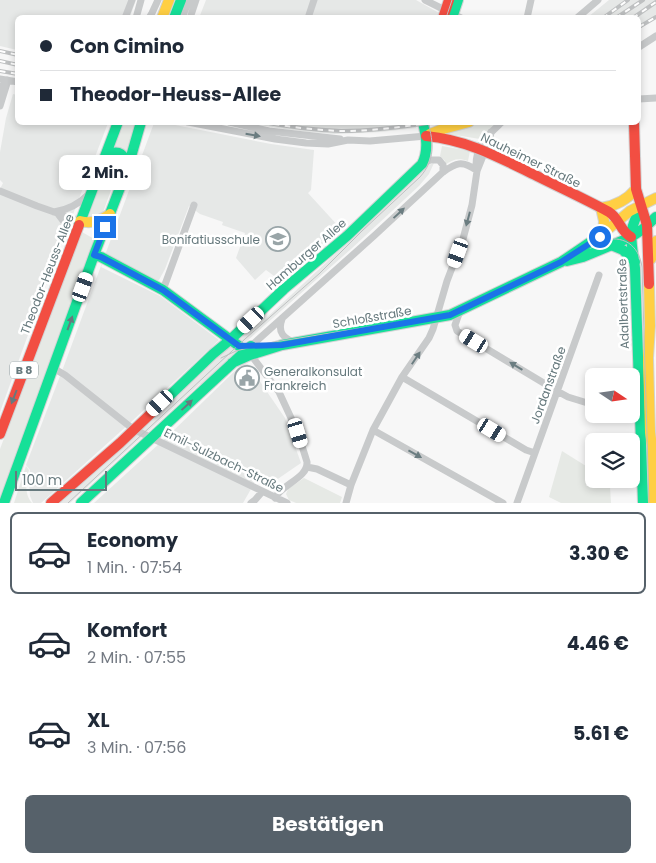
<!DOCTYPE html>
<html lang="de">
<meta charset="utf-8">
<style>
body{margin:0;font-family:Poppins,sans-serif;background:#f2f2f3;color:#1f2937;height:100vh;display:flex;flex-direction:column;font-size:19px;white-space:nowrap}
*{box-sizing:border-box;margin:0}
p{font-size:16px;color:#747a83}
.icon{flex:none;width:28px;height:28px;fill:none;stroke:currentColor;stroke-width:2;stroke-linecap:round;stroke-linejoin:round}
.map{position:relative;height:503px;overflow:hidden}
.sheet{display:flex;flex-direction:column;background:#fff;flex:1}
.sheet>*{flex:none}
.hud{position:absolute;left:15px;top:15px;width:626px;height:110px;border-radius:8px;box-shadow:0 2px 8px #0003;display:grid;align-content:center;height:110px;padding:0 25px;background:#fff}
.needle{width:32px;rotate:103deg}
.buttons{position:absolute;left:585px;top:368px;display:grid;gap:10px}
.buttons a{display:grid;place-items:center;width:55px;height:55px;border-radius:8px;background:#fff;box-shadow:0 2px 8px #0003;font-size:25px}
.scale{position:absolute;left:15px;bottom:12px;width:92px;box-sizing:border-box;padding-left:5px;border:2px solid #66797d;border-top:0;font-size:14px;line-height:18px;white-space:nowrap;color:#66797d;-webkit-text-stroke:4px #fff;paint-order:stroke}
.end{position:absolute;width:22px;height:22px;margin:-11px;border:6px solid #1a73e8;background:#fff;box-shadow:0 0 0 2px #fff}
.from{border-radius:50%}
.bubble{position:absolute;height:35px;border-radius:8px;background:#fff;box-shadow:0 2px 8px #0003;font-size:16px;font-weight:700;line-height:35px;text-align:center}
.car{position:absolute;width:15px;height:30px;margin:-15px -8px;border-radius:6px;box-shadow:0 0 4px 1px #0007;background:linear-gradient(#fff 24%,#345 0 40%,#fff 0 76%,#345 0 86%,#fff 0)}
.hud b{display:flex;align-items:center;gap:18px;height:48px;font-size:19px}
.hud b+b{border-top:1px solid #e0e1e3}
.hud i{width:12px;height:12px;background:#1f2937}
ul{padding:9px 0 0;list-style:none}
li{display:flex;align-items:center;gap:15px;height:82px;margin:0 10px 8px;padding:0 15px;border:2px solid transparent;border-radius:8px}
li div{flex:1}
li b{display:block;font-size:19px}
li em{font-style:normal;font-weight:700}
li.selected{border-color:#56616a}
li>.icon{width:45px;height:45px;stroke-width:1.5}
.button{display:flex;gap:10px;margin-top:auto;padding:10px 25px}
.button a{flex:1;height:58px;border-radius:8px;background:#56616a;color:#fff;font-size:20px;font-weight:700;line-height:58px;text-align:center}
.map>svg:first-child{display:block}
</style>
<div class="map">
<svg width="656" height="503" viewBox="0 0 656 503">
<rect width="100%" height="100%" fill="#f7f7f7"/>
<path fill="#e6e8e7" d="M0 0H136L130 17 18 18 17 50 0 46Z
M206 0H416L441 14 440 18H199Z
M609 0H656V18L639 29V18L588 17Z
M13 94 17 95 18 122 108 123 49 277 0 412V189L3 183 0 180V152L6 118Z
M415 122 416 128 380 132 335 134 309 132 285 129 247 123Z
M154 123H165L271 144 314 150 311 190 308 193 340 228 281 281 266 270 255 280 236 258 245 233 222 225 223 222 200 214 189 206 165 269 159 280 157 281 106 255 101 267 160 296 219 340 130 423 41 503H33L30 496 29 480 30 470 26 465 65 363Z
M434 163 429 174 419 186 351 249 238 349 236 354 205 384H200L70 503H59L139 431 198 372 251 328 262 322 345 245 349 238 421 172 426 166Z
M243 363 248 364 285 418 301 463 266 487 255 482 243 503H94L171 433Z"/>
<path fill="#e6e9e5" d="M123 123H135L126 156 114 148Z
M481 123H499L480 139 449 134 448 132Z
M442 146 470 151 468 161C459 158 453 159 445 165V161L440 156Z
M112 157H118L121 163 102 215 88 218 109 160Z
M82 232 96 240 0 502V449L53 307Z
M562 451 586 466V486H610L611 503H561L549 497Z
M26 466 29 470C26 481 24 494 32 503H14Z
M304 478 342 497 340 503H296L289 500 286 494 288 489Z"/>
<g fill="none" stroke-linecap="round" stroke-linejoin="round">
<defs>
<path id="fast" d="M174 18 181 0
M452 18 458 0
M106 155C120 149 124 154 128 167
M642 207C626 231 632 242 635 268L643 503
M79 225 118 122
M611 245 623 250 635 262
M94 255 101 257 163 290 239 346
M567 261 583 257 631 237 643 229 656 217
M232 363 250 355 282 345 450 315 561 262 601 235
M164 401 213 354 230 340 284 289 347 236 422 164C429 150 426 136 423 122
M4 503 94 255 128 167 141 122
M81 503 251 346"/>
<path id="slow" d="M162 18 169 0
M430 134 443 129 469 122
M80 221C92 224 100 221 110 214
M603 234 604 221 601 208C615 206 627 200 636 189
M601 235 630 211 656 198
M651 259 656 241
M649 284 650 326 648 358 650 432 653 453V503"/>
<path id="jam" d="M443 18 449 0
M634 122 636 189 647 225 649 284
M426 136C468 140 500 158 537 176 561 188 585 199 609 212 620 219 620 231 631 237
M0 434 79 225
M51 503 120 443 164 401"/>
</defs>
<use href="#fast" stroke="#d2d3d4" stroke-width="12"/>
<use href="#slow" stroke="#d2d3d4" stroke-width="12"/>
<use href="#jam" stroke="#d2d3d4" stroke-width="12"/>
<path stroke="#c8cacb" stroke-width="7" d="M425 0 461 18
M125 18 132 0
M136 18 141 0
M149 18 152 13 158 0
M182 18 189 0
M190 18 196 0
M308 18 314 0
M527 18 531 0
M577 18 598 0
M639 47 656 36
M0 79 18 82
M0 91 2 86 7 80
M639 99 656 98
M0 106 8 80
M188 122 275 139 306 143 328 144 348 140 370 141 426 136
M229 122 269 131 340 139
M422 164 430 160H439L443 165V172
M476 166C476 144 487 136 502 122
M0 191 37 206 80 221
M54 212C67 210 79 204 88 195
M58 214 64 222 73 241
M163 290 194 205
M460 311 455 325 457 331 557 391 568 397 594 405
M282 319C277 333 284 338 295 343
M251 346 375 235 443 172C456 163 462 160 476 170
M246 353 254 359 279 392 298 433 307 462C308 478 282 484 275 498
M53 368 65 375 133 429 287 503
M402 377 526 450 535 453
M631 408H640
M373 430 503 503
M307 467 317 469 351 485
M251 503 255 500 262 492
M346 503 351 485 373 430 402 377 429 338 433 329 447 281 463 239 472 205 477 171 483 156 486 154 492 153 489 145 491 132
M517 503 599 275"/>
<use href="#fast" stroke="#16e098" stroke-width="10"/>
<use href="#slow" stroke="#ffcf43" stroke-width="10"/>
<use href="#jam" stroke="#f24e42" stroke-width="10"/>
<path stroke="#bec0c1" stroke-width="1" d="M446 18 452 0
M221 358 236 351 268 343 437 316 449 313 601 241C623 234 639 245 642 267L649 503
M68 503 245 339 320 273 362 231 420 177C435 160 434 144 428 122"/>
<defs>
<path id="rail" d="M603 18 628 0
M616 18 643 0
M633 18 656 2
M639 27 656 17
M0 51 18 55
M0 61 18 65
M0 71 18 74
M263 122C289 127 315 130 341 131 372 131 403 127 434 122"/>
</defs>
<use href="#rail" stroke="#bec0c1" stroke-width="4"/>
<use href="#rail" stroke="#fff" stroke-width="2" stroke-dasharray="5.5" stroke-linecap="butt"/>
</g>
<defs><path id="oneway-solid" d="M-6-.8H1V-3.2L6.5 0L1 3.2V.8H-6Z" transform="scale(1.25)"/></defs>
<g fill="#6b7d81">
<use href="#oneway-solid" transform="translate(253 135) rotate(10)"/>
<use href="#oneway-solid" transform="translate(399 213) rotate(-43)"/>
<use href="#oneway-solid" transform="translate(468 219) rotate(105)"/>
<use href="#oneway-solid" transform="translate(416 358) rotate(-56)"/>
<use href="#oneway-solid" transform="translate(516 366) rotate(-149)"/>
<use href="#oneway-solid" transform="translate(415 454) rotate(29)"/>
</g>
<g fill="#66797d">
<use href="#oneway-solid" transform="translate(70 323) rotate(-70)"/>
<use href="#oneway-solid" transform="translate(14 397) rotate(111)"/>
<use href="#oneway-solid" transform="translate(187 405) rotate(-43)"/>
</g>
<g fill="none" stroke-linecap="round" stroke-linejoin="round">
<path stroke="#1a73e8" stroke-width="6" d="M105 227 94 255 101 257 163 290 239 346 282 345 450 315 561 262 600 237"/>
</g>
<defs>
<symbol id="school-ring" viewBox="-11 -11 22 22"><circle r="9.5" fill="#fff" stroke="#99a5a8" stroke-width="1.5"/><path d="M0-5L7-2L0 1L-7-2ZM-4 1L0 2.5L4 1V4Q0 6-4 4Z" fill="#99a5a8"/></symbol>
<symbol id="civic-ring" viewBox="-11 -11 22 22"><circle r="9.5" fill="#fff" stroke="#99a5a8" stroke-width="1.5"/><path d="M-.6-6.5H3V-4.5H.6V-3L4-1V1h2V6H-6V1h2V-1L-.6-3ZM-1.2 2.5V6h2.4V2.5Z" fill="#99a5a8"/></symbol>
</defs>
<g fill-rule="evenodd">
<use href="#school-ring" x="264" y="225" width="28" height="28"/>
<use href="#civic-ring" x="233" y="364" width="28" height="28"/>
</g>
<g text-anchor="middle" dominant-baseline="central" stroke-width="5" stroke-linejoin="round" paint-order="stroke">
<rect fill="#fff" stroke="#94a1a4" stroke-width="1" x="10" y="361.5" width="28" height="17" rx="4"/>
<g font-size="11" font-weight="bold" fill="#66797d">
<text x="24" y="370">B 8</text>
</g>
<g font-size="12" fill="#66797d" stroke="#fff">
<text transform="translate(531 160) rotate(26)">Nauheimer Straße</text>
<text transform="translate(306 254) rotate(-41)">Hamburger Allee</text>
<text transform="translate(47 274) rotate(-69)">Theodor-Heuss-Allee</text>
<text transform="translate(623 304) rotate(-92)">Adalbertstraße</text>
<text transform="translate(372 317) rotate(-10)">Schloßstraße</text>
<text transform="translate(548 385) rotate(-70)">Jordanstraße</text>
<text transform="translate(224 460) rotate(26)">Emil-Sulzbach-Straße</text>
</g>
<g font-size="12" fill="#66797d" stroke="#fff" text-anchor="end">
<text x="260" y="239">Bonifatiusschule</text>
<text x="264" y="371" text-anchor="start">Generalkonsulat<tspan x="264" dy="14">Frankreich</tspan></text>
</g>
</g>
</svg>
<div class="buttons">
<a><svg class="needle" viewBox="-14 -14 28 28"><path d="M0-13l5 13h-10z" fill="#e53935"/><path d="M0 13l5-13h-10z" fill="#747a83"/></svg></a>
<a><svg class="icon" aria-label="layers" viewBox="0 0 24 24"><path d="M12 4l9 5-9 5-9-5zM3 14l9 5 9-5"/></svg></a>
</div>
<div class="scale">100 m</div>
<i class="end from" style="left:600px;top:237px"></i>
<i class="end" style="left:105px;top:227px"></i>
<div class="bubble" style="left:59px;top:155px;width:92px">2 Min.</div>
<i class="car" style="left:458px;top:253px;rotate:200deg"></i>
<i class="car" style="left:83px;top:287px;rotate:20deg"></i>
<i class="car" style="left:251px;top:320px;rotate:227deg"></i>
<i class="car" style="left:474px;top:341px;rotate:301deg"></i>
<i class="car" style="left:160px;top:403px;rotate:227deg"></i>
<i class="car" style="left:492px;top:430px;rotate:121deg"></i>
<i class="car" style="left:298px;top:433px;rotate:163deg"></i>
<div class="hud">
<b><i class="from"></i>Con Cimino</b>
<b><i></i>Theodor-Heuss-Allee</b>
</div>
</div>
<section class="sheet">
<ul>
<li class="selected"><svg class="icon" aria-label="car" viewBox="0 0 24 24"><path d="M5 17H2v-5l4-1 3-4h7l3 4 3 1v5h-3M9 17h6M6 11h13"/><circle cx="7" cy="17" r="2"/><circle cx="17" cy="17" r="2"/></svg><div><b>Economy</b><p>1 Min. · 07:54</p></div><em>3.30 €</em></li>
<li><svg class="icon" aria-label="car" viewBox="0 0 24 24"><path d="M5 17H2v-5l4-1 3-4h7l3 4 3 1v5h-3M9 17h6M6 11h13"/><circle cx="7" cy="17" r="2"/><circle cx="17" cy="17" r="2"/></svg><div><b>Komfort</b><p>2 Min. · 07:55</p></div><em>4.46 €</em></li>
<li><svg class="icon" aria-label="car" viewBox="0 0 24 24"><path d="M5 17H2v-5l4-1 3-4h7l3 4 3 1v5h-3M9 17h6M6 11h13"/><circle cx="7" cy="17" r="2"/><circle cx="17" cy="17" r="2"/></svg><div><b>XL</b><p>3 Min. · 07:56</p></div><em>5.61 €</em></li>
</ul>
<div class="button"><a>Bestätigen</a></div>
</section>
